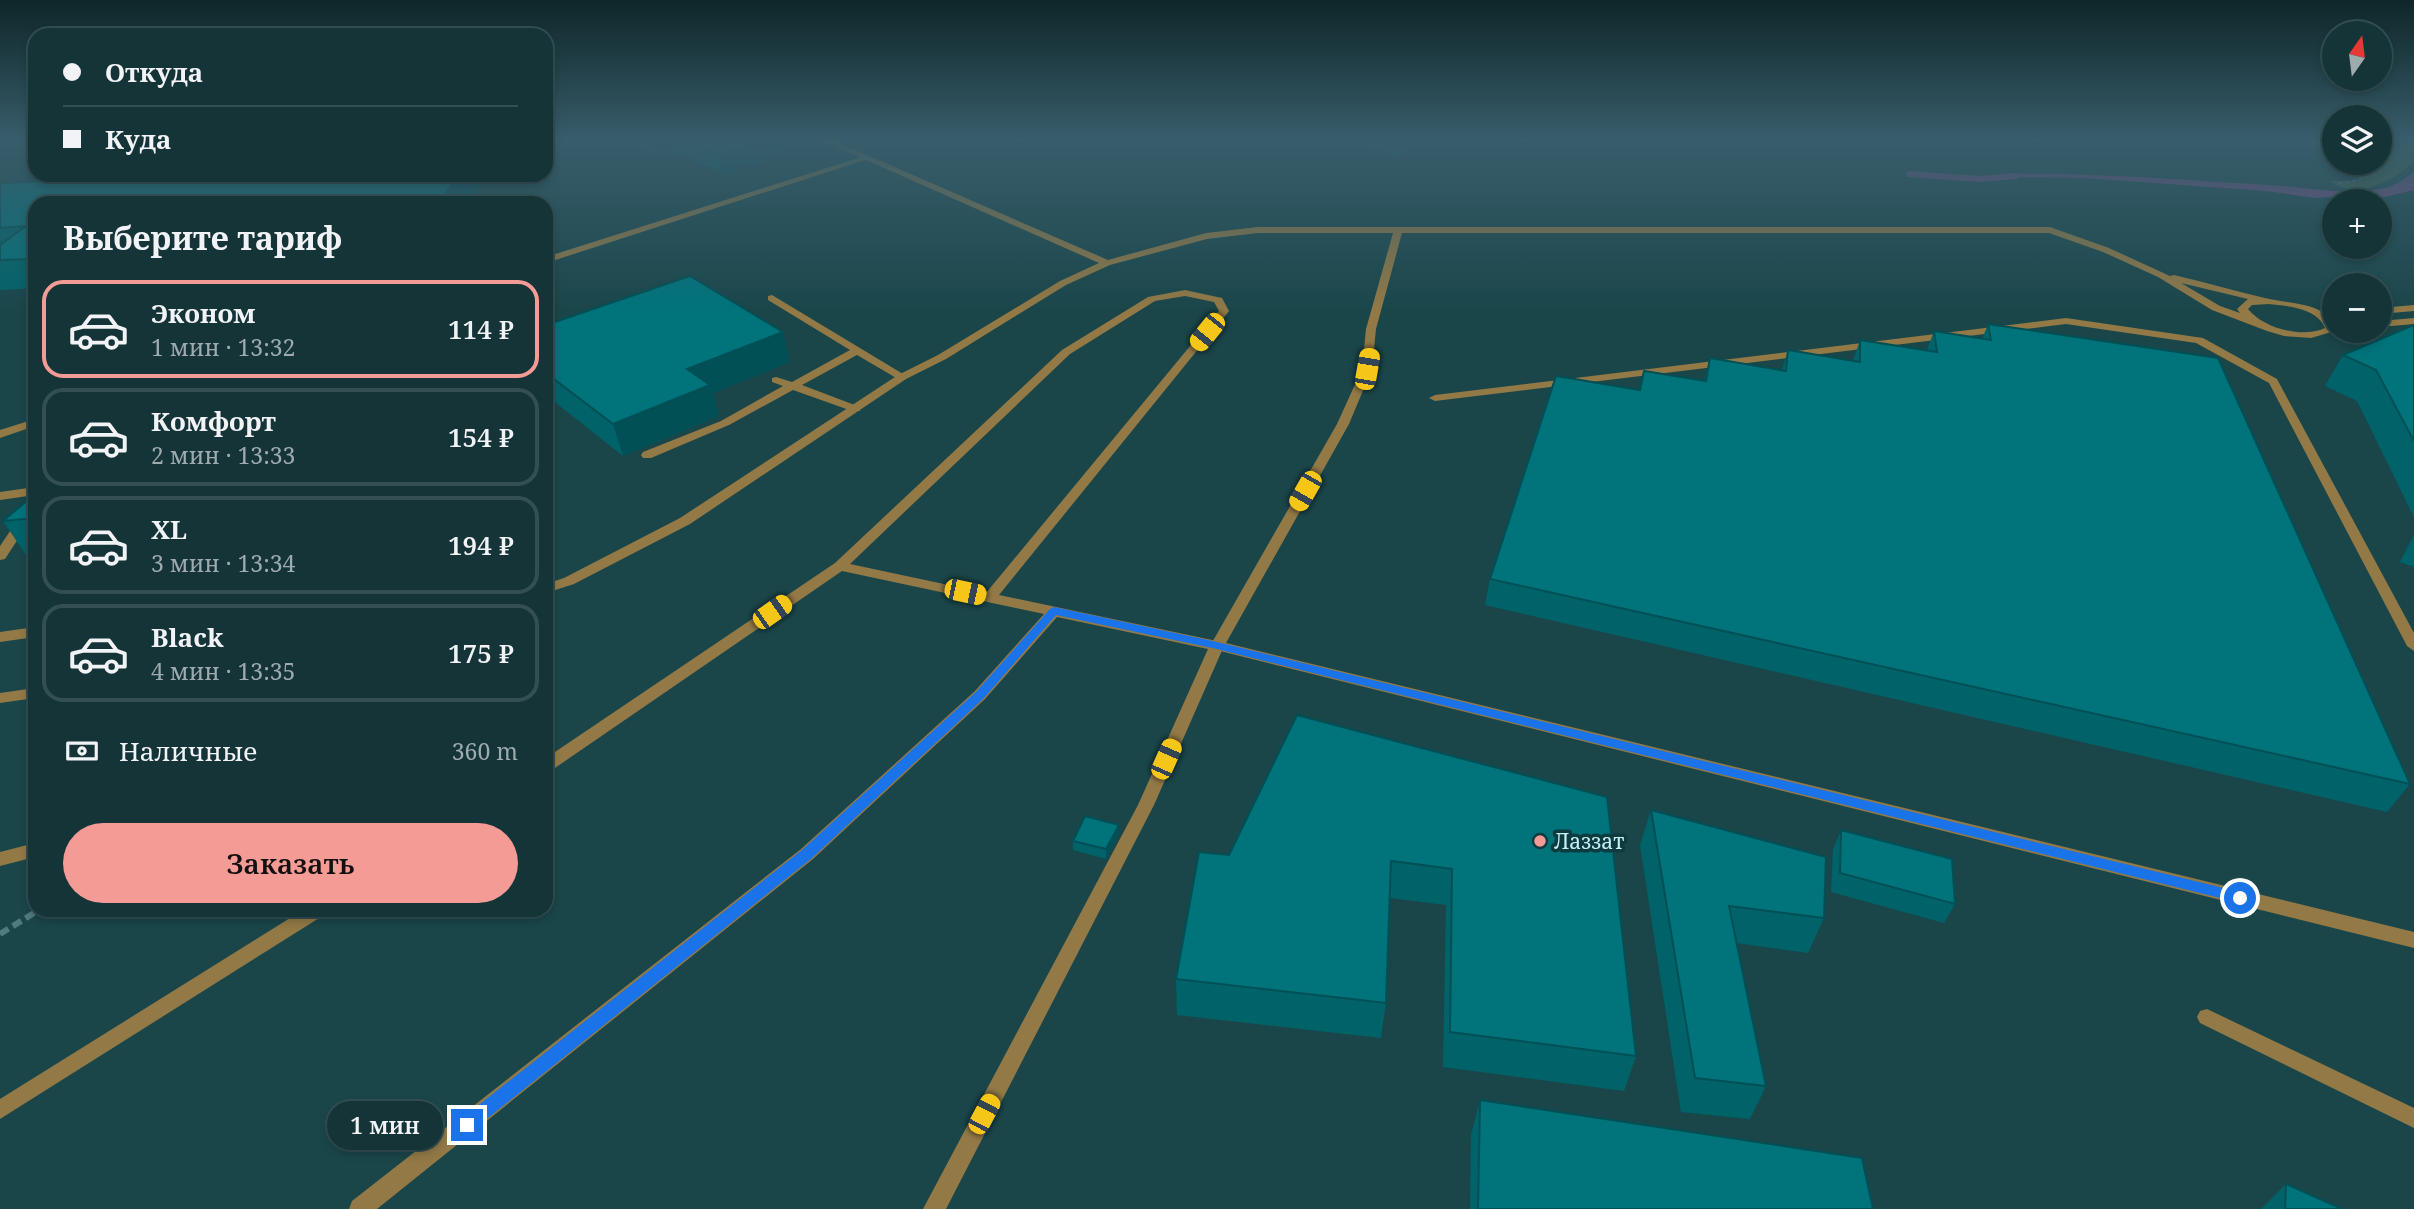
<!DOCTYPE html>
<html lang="ru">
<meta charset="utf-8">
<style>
body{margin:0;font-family:"Noto Serif",serif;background:#1d3c40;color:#f1f3f6;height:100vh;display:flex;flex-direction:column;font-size:26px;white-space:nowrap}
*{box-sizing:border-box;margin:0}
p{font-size:23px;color:#9daaae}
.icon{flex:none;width:38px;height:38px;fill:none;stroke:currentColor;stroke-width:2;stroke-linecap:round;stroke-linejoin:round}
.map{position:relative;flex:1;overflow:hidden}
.sheet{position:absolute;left:28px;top:196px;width:525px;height:721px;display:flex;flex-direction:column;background:#143438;border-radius:21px;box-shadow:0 4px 10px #0003,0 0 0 2px #334f53}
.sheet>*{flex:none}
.hud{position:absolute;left:28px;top:28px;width:525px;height:154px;border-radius:21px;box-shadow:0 4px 10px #0003,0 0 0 2px #334f53;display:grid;align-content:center;height:154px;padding:0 35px;background:#143438}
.needle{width:46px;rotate:14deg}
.controls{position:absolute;left:2322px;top:21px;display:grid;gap:14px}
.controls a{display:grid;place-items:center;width:70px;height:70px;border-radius:50%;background:#143438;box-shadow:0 4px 10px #0003,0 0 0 2px #334f53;font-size:35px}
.end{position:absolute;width:32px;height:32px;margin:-16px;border:9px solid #1a73e8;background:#fff;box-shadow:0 0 0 4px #fff}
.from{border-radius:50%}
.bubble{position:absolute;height:49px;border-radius:24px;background:#143438;box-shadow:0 4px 10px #0003,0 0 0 2px #334f53;font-size:23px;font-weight:600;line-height:49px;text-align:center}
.car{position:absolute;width:21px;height:42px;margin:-21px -10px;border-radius:9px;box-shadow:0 0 5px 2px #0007;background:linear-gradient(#f5c518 24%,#345 0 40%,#f5c518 0 76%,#345 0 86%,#f5c518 0)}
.hud b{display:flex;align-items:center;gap:24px;height:66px;font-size:26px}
.hud b+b{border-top:2px solid #334f53}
.hud i{width:18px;height:18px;background:#f1f3f6}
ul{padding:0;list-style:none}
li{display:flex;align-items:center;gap:21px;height:98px;margin:0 14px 10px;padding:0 21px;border:4px solid #334f53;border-radius:21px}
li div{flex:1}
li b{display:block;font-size:26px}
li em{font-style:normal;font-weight:600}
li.current{border-color:#f59b96}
li>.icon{width:63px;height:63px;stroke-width:1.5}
h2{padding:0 35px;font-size:32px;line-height:84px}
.pay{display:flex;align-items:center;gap:18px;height:77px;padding:0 35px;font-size:26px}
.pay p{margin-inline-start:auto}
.button{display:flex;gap:14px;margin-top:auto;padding:14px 35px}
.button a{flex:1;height:80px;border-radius:42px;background:#f59b96;color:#111;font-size:28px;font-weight:600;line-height:80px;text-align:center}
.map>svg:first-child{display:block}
</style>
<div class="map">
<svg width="2414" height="1209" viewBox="0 0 2414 1209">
<rect width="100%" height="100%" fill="#1a464a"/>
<path fill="#426241" d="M2407 141H2414V160C2402 177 2367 193 2346 189 2341 188 2335 184 2330 181H2355L2375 163H2380V159Z"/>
<path fill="#7e4a84" d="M2414 172V190L2367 201 2338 196 2316 198 2266 191 2084 178 2003 177 2006 174C2093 172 2181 180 2269 185 2307 187 2343 196 2381 189 2394 187 2404 179 2414 172Z"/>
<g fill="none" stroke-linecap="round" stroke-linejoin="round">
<path stroke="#7e4a84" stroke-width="6" d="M1909 174 1980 179 2016 176"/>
<path stroke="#4f7a7e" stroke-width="2.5" stroke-dasharray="4.5 2.5" stroke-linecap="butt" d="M2338 183C2376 180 2389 168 2414 141"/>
<path stroke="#4f7a7e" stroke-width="6" stroke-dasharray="10 5" stroke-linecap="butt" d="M0 934 39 910"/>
<path fill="#927946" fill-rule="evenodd" d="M2302 141H2317L2334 146V150Z
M2381 141H2390L2380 149Z
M861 157 868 159 546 263V257Z
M1185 290 1222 298 1229 311 999 595 1217 641 1224 646 1154 805 946 1209H923L1138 805 1208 649 1057 617 985 699 813 859 377 1209H349L352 1201 801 849 975 691 1044 614 842 571 552 770 546 772V758L835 563 1062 350 1148 297ZM1185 296 1214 302 1219 311 986 593 850 564 1070 354 1155 301Z
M772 295 908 377 902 380 898 379 857 355 802 385 860 407V411H852L793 390 729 425 651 458H643L641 455 643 452 721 421 783 386 772 382V378L776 377 792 382 850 350 768 300V296Z
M2066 318 2203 338 2277 379 2414 633V651L2407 646 2269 383 2196 343 2066 324 1435 401 1429 398 1435 395Z
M35 419V426L0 438V430Z
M35 487V495L0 500V492Z
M35 499V513L5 559 0 560V546L31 500Z
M35 627V637L0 642V632Z
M35 688V698L0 703V693Z
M303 910H327L324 915 0 1119V1099Z
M2207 1009 2414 1108V1128L2200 1023 2197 1017 2200 1011Z"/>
<path fill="#927946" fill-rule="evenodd" d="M823 141H835L1108 260 1206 233 1258 227H2050L2109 248 2170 276 2174 275C2204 282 2235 291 2265 298 2289 304 2312 301 2332 319L2335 331 2311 338 2284 336 2267 331 2212 310 2158 277 2103 252 2049 233H1402L1376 329 1372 369 1349 424 1226 643 2414 932V948L1212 649 1210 646 1337 424 1362 369 1366 329 1393 233H1258L1207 239 1110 265 1066 285 946 359 906 379 690 524 574 584 546 593V584L564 578 680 518 898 375 938 355 1060 281 1099 263ZM2181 283 2248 299 2237 309 2240 313 2220 306ZM2269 304C2288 306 2317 308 2325 328 2302 339 2263 328 2248 309L2252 305Z
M2414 305V311L2380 314V308Z
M2414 318V324L2380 327V321Z
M35 843V857L0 866V852Z"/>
</g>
<path fill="#00636a" d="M631 141H783L786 153 722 173 674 149 656 154Z
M1357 141H1402L1401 158Z
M490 175 35 203V288L0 290V183Z
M1988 324 2410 784 2387 812 1485 605 1490 579 1640 390 1704 381 1710 358 1782 370 1788 350 1853 361 1860 340 1927 350 1934 331 1982 339Z
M546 325 790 362 713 393 719 416 623 456 546 395Z
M2414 325V517L2357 401 2325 386 2343 355Z
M35 494V554L26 555 3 521Z
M2414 535V567L2400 562Z
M1607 797 1636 1056 1624 1091 1443 1067 1446 905 1390 898 1386 1003 1381 1038 1177 1015 1176 979 1229 855Z
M1651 810 1824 918 1808 953 1736 943 1766 1086 1750 1119 1681 1112 1640 845Z
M1119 825V834L1106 859 1073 850V841Z
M1841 830 1955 904 1944 923 1831 892 1833 849Z
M1480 1100 1873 1209H1470L1471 1135Z
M2286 1184 2342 1209H2261Z"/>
<path fill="#005056" d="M653 141H672L674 149 656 154Z
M762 141H783L786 153 722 173 718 155Z
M460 175H490L468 203H437Z
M783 332 790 362 713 393 719 416 623 456 613 424 687 369Z
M1119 825V834L1106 859V849Z"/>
<path fill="#00737b" stroke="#005056" stroke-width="2" d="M691 141H762L718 155Z
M145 175H460L437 203H35V259L0 260V245L26 226 0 228V183L142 178Z
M690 276 783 332 687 369 710 385 613 424 546 373V325Z
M1988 324 2218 358 2410 784 1490 579 1556 376 1640 390 1644 371 1706 381 1710 358 1786 371 1788 350 1860 362V340L1937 352 1934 331 1991 340Z
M2414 325V441L2376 370 2343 355Z
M35 494V518L3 521Z
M1297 715 1607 797 1636 1056 1450 1032 1452 869 1391 861 1386 1003 1176 979 1199 852 1229 855Z
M1651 810 1826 857 1824 918 1729 906 1766 1086 1695 1078Z
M1085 816 1119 825 1106 849 1073 841Z
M1841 830 1952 859 1955 904 1840 873Z
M1480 1100 1862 1158 1873 1209H1478Z
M2286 1184 2342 1209H2285Z"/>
<linearGradient id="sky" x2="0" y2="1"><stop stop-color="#0e2629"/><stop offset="0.45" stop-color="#385d6b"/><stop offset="1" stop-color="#385d6b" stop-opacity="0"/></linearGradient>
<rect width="2414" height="311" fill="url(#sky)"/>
<path fill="#1a73e8" d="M1054 607 1217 642 2240 892 2247 898 2240 903 1217 649 1056 615 984 698 812 858 473 1130 467 1132 461 1130 458 1125 461 1119 802 850 976 692 1050 609Z"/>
<circle fill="#f59b96" stroke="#0d3c40" stroke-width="2.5" cx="1540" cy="841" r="7"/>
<g text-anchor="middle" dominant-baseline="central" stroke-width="7" stroke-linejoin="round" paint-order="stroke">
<g font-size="21" fill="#c8eff3" stroke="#0d3c40" text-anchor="start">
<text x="1554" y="841">Лаззат</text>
</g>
</g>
</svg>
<div class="controls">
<a><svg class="needle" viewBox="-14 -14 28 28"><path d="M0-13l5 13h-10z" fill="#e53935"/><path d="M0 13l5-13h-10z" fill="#9daaae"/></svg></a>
<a><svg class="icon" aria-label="layers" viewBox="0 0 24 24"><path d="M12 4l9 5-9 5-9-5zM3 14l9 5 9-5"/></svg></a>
<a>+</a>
<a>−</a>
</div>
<i class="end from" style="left:2240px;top:898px"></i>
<i class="end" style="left:467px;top:1125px"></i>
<div class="bubble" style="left:327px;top:1101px;width:116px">1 мин</div>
<i class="car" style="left:1207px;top:332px;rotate:219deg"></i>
<i class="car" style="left:1367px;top:369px;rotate:10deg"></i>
<i class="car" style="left:1305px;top:491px;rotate:210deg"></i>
<i class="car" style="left:965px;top:592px;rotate:102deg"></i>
<i class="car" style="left:772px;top:612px;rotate:55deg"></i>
<i class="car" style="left:1166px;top:759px;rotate:24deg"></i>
<i class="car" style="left:984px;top:1114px;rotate:28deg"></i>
<div class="hud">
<b><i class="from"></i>Откуда</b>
<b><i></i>Куда</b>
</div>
<section class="sheet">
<h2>Выберите тариф</h2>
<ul>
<li class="current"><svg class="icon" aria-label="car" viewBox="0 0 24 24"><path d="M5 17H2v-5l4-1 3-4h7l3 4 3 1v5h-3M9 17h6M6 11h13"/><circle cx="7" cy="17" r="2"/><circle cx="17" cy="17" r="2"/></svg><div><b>Эконом</b><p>1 мин · 13:32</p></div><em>114 ₽</em></li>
<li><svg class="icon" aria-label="car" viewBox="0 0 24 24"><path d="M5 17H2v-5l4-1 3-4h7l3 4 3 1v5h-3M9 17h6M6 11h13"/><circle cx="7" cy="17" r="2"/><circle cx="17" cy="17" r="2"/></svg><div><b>Комфорт</b><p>2 мин · 13:33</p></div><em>154 ₽</em></li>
<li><svg class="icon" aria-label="car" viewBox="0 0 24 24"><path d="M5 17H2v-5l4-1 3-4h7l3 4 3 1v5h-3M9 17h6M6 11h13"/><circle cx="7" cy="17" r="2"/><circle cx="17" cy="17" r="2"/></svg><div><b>XL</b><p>3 мин · 13:34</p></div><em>194 ₽</em></li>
<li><svg class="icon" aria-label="car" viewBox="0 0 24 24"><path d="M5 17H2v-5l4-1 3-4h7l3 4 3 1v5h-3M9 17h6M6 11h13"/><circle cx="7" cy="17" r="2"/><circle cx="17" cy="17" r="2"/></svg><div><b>Black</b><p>4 мин · 13:35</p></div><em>175 ₽</em></li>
</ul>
<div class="pay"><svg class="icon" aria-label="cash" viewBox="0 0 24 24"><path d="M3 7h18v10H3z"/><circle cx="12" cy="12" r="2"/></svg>Наличные<p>360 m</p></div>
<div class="button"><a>Заказать</a></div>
</section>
</div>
